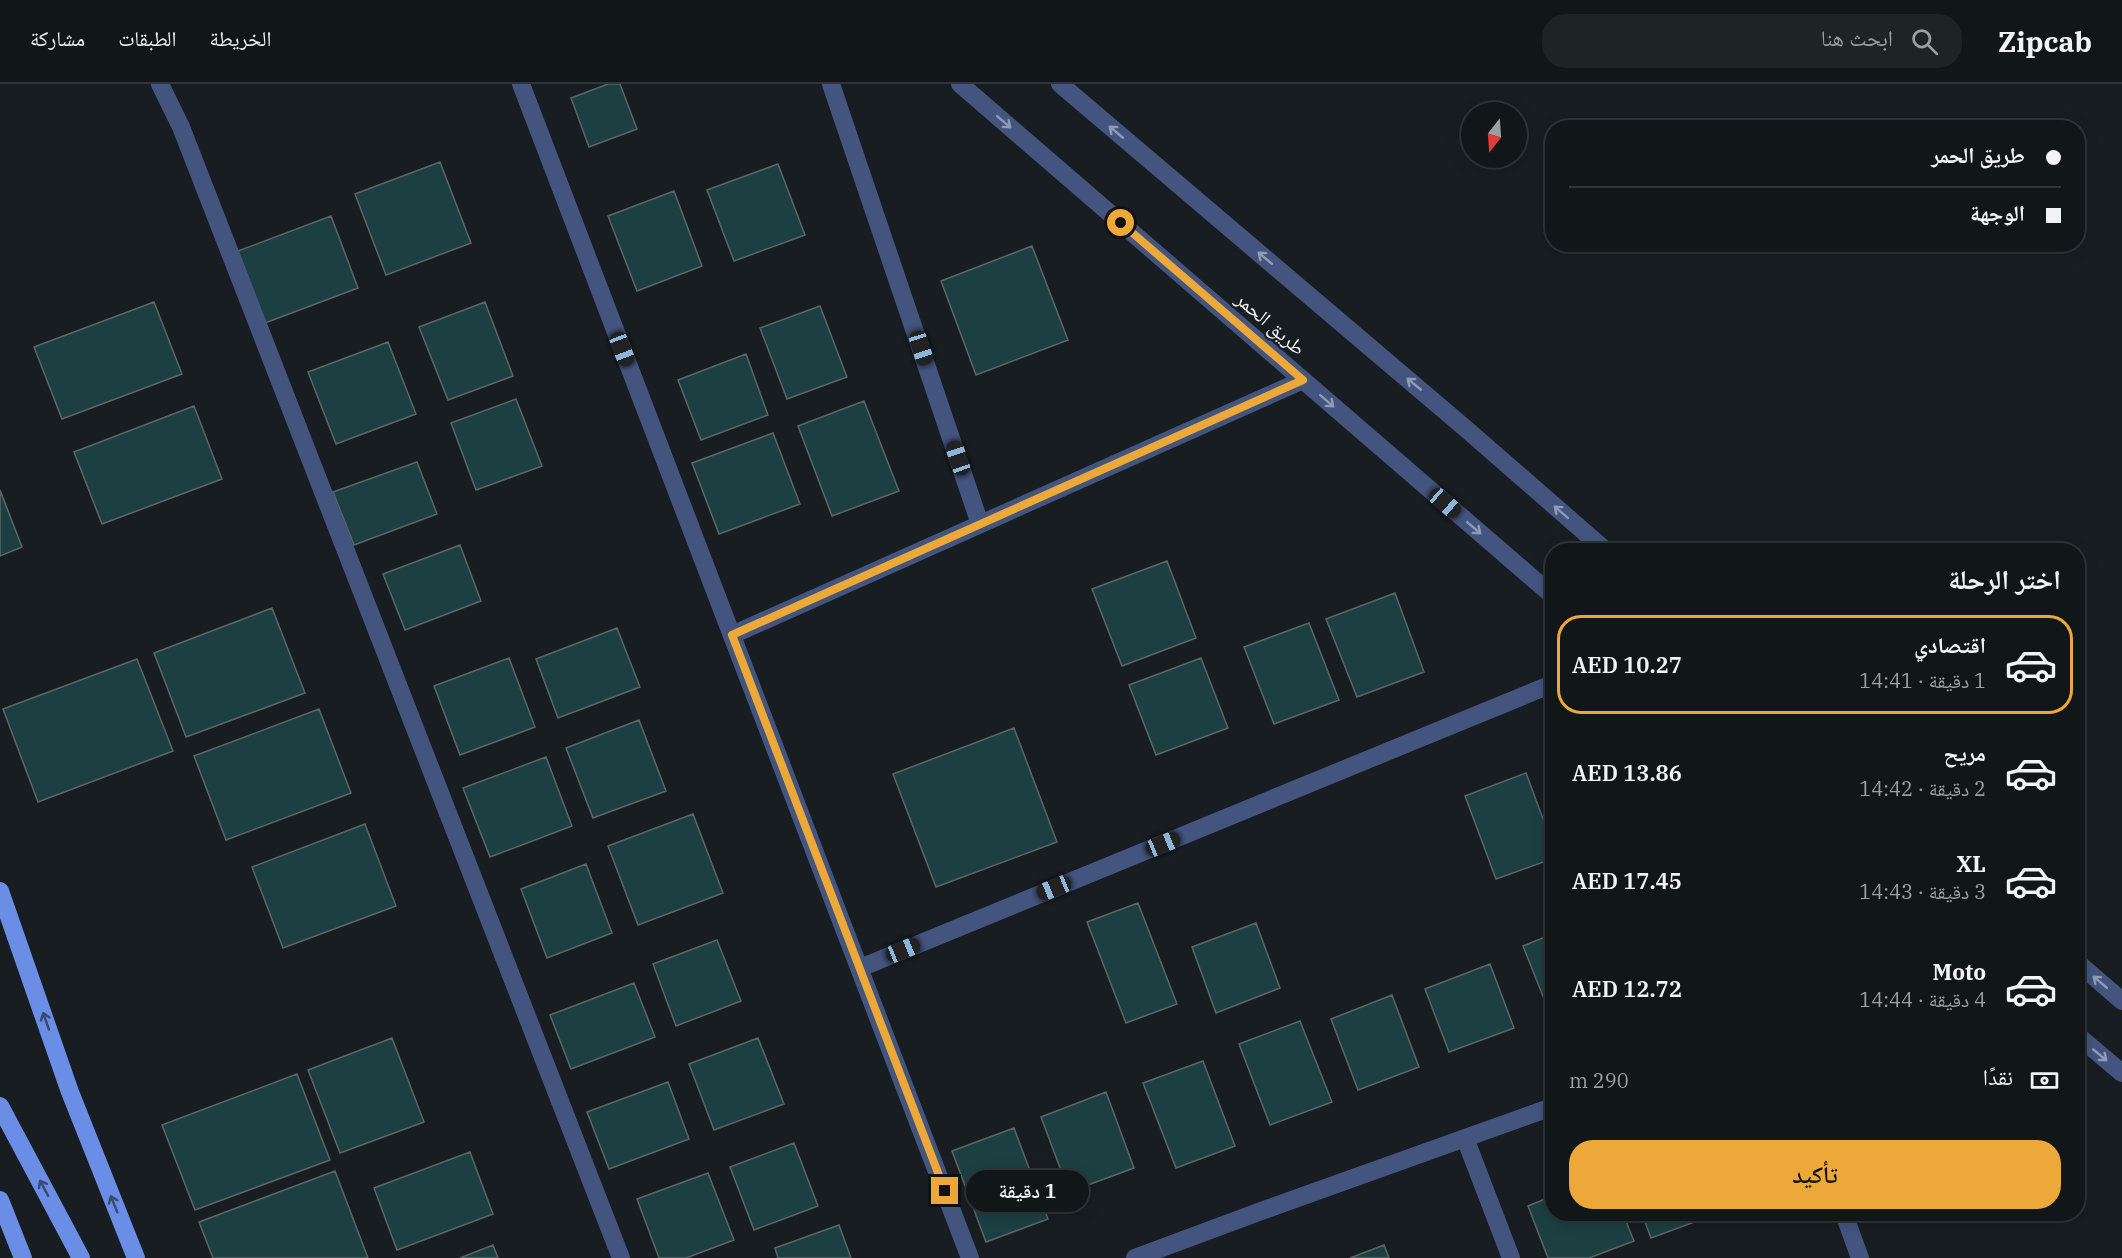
<!DOCTYPE html>
<html lang="ar">
<meta charset="utf-8">
<style>
body{margin:0;font-family:"IBM Plex Serif","Noto Naskh Arabic",serif;background:#1e2325;color:#f1f3f6;direction:rtl;height:100vh;display:flex;flex-direction:column;font-size:22px;white-space:nowrap}
*{box-sizing:border-box;margin:0}
p{font-size:20px;color:#9c9fa2}
.icon{flex:none;width:33px;height:33px;fill:none;stroke:currentColor;stroke-width:2;stroke-linecap:round;stroke-linejoin:round}
.map{position:relative;flex:1;overflow:hidden;direction:ltr}
.details{position:absolute;left:1545px;top:459px;width:540px;height:678px;display:flex;flex-direction:column;background:#111618;border-radius:24px;box-shadow:0 3px 15px #0003,0 0 0 2px #303537;direction:rtl}
.details>*{flex:none}
.hud{position:absolute;left:1545px;top:36px;width:540px;height:132px;border-radius:24px;box-shadow:0 3px 15px #0003,0 0 0 2px #303537;direction:rtl;display:grid;align-content:center;height:132px;padding:0 24px;background:#111618}
.needle{width:39px;rotate:197deg}
.fabs{position:absolute;left:1461px;top:18px;display:grid;gap:12px}
.fabs a{display:grid;place-items:center;width:66px;height:66px;border-radius:50%;background:#111618;box-shadow:0 3px 15px #0003,0 0 0 2px #303537;font-size:30px}
.end{position:absolute;width:27px;height:27px;margin:-14px;border:8px solid #eca93a;background:#111;box-shadow:0 0 0 3px #111}
.from{border-radius:50%}
.bubble{position:absolute;height:42px;border-radius:21px;background:#111618;box-shadow:0 3px 15px #0003,0 0 0 2px #303537;font-size:20px;font-weight:600;line-height:42px;text-align:center;direction:rtl}
.car{position:absolute;width:18px;height:36px;margin:-18px -9px;border-radius:8px;box-shadow:0 0 4px 2px #0007;background:linear-gradient(#222 24%,#8ab4d8 0 40%,#222 0 76%,#8ab4d8 0 86%,#222 0)}
.hud b{display:flex;align-items:center;gap:21px;height:57px;font-size:22px}
.hud b+b{border-top:2px solid #303537}
.hud i{width:15px;height:15px;background:#f1f3f6}
ul{padding:0;list-style:none}
li{display:flex;align-items:center;gap:18px;height:99px;margin:0 12px 9px;padding:0 12px;border:3px solid transparent;border-radius:24px}
li div{flex:1}
li b{display:block;font-size:22px}
li em{font-style:normal;font-weight:600}
li.active{border-color:#eca93a}
li>.icon{width:54px;height:54px;stroke-width:1.5}
h2{padding:0 24px;font-size:27px;line-height:72px}
.pay{display:flex;align-items:center;gap:15px;height:66px;padding:0 24px;font-size:22px}
.pay p{margin-inline-start:auto}
.action{display:flex;gap:12px;margin-top:auto;padding:12px 24px}
.action a{flex:1;height:69px;border-radius:24px;background:#eca93a;color:#111;font-size:24px;font-weight:600;line-height:69px;text-align:center}
header{display:flex;align-items:center;gap:36px;box-sizing:border-box;height:84px;padding:0 30px;background:#111618;border-bottom:2px solid #303537}
header strong{font-size:28px}
nav{display:flex;gap:33px;margin-inline-start:auto;font-size:21px}
.search{width:420px;height:54px;background:#1e2325;display:flex;align-items:center;gap:15px;box-sizing:border-box;padding:0 21px;border-radius:24px;color:#9c9fa2;font-size:22px}
.map>svg:first-child{display:block}
</style>
<header>
<strong>Zipcab</strong>
<div class="search"><svg class="icon" aria-label="search" viewBox="0 0 24 24"><circle cx="10" cy="10" r="6"/><path d="M15 15l6 6"/></svg>ابحث هنا</div>
<nav><a>الخريطة</a><a>الطبقات</a><a>مشاركة</a></nav>
</header>
<div class="map">
<svg width="2122" height="1174" viewBox="0 0 2122 1174">
<rect width="100%" height="100%" fill="#171d20"/>
<path fill="#1c4042" stroke="#5d6667" stroke-width="1.5" d="M608 0H620L637 45 589 63 571 14Z
M440 78 471 159 386 191 355 110Z
M778 80 805 151 734 177 707 106Z
M674 107 702 182 637 207 608 132Z
M331 132 358 204 265 239 238 167Z
M1032 162 1068 256 976 291 941 197Z
M154 218 182 290 62 335 34 263Z
M485 218 513 292 448 316 419 243Z
M820 222 847 293 787 315 760 244Z
M388 258 416 330 336 360 308 288Z
M746 270 768 331 701 356 678 296Z
M516 315 542 382 476 406 451 339Z
M864 317 899 407 832 432 798 342Z
M194 322 222 395 102 440 74 368Z
M773 349 800 420 719 450 692 379Z
M417 378 437 430 354 461 333 408Z
M0 406 22 463 0 472Z
M460 461 481 517 405 546 383 490Z
M1167 477 1196 554 1122 582 1092 505Z
M1395 509 1424 588 1357 613 1326 535Z
M272 524 305 609 186 653 154 569Z
M1309 539 1339 616 1274 640 1244 563Z
M617 544 640 603 558 634 536 575Z
M509 574 535 643 460 671 434 602Z
M1201 574 1228 644 1156 671 1129 601Z
M137 575 173 667 38 718 3 625Z
M319 625 351 709 226 756 194 672Z
M639 636 666 707 593 734 566 664Z
M1014 644 1057 758 936 803 893 690Z
M546 673 572 742 490 773 463 704Z
M1526 689 1552 759V775L1496 795 1465 712Z
M693 730 723 809 638 841 608 762Z
M365 740 396 822 283 864 252 783Z
M586 780 612 849 547 874 521 805Z
M1138 819 1177 920 1126 939 1087 838Z
M1256 839 1280 904 1216 929 1192 863Z
M1552 850V935L1523 862Z
M717 856 741 917 676 942 653 880Z
M1490 880 1514 944 1449 968 1425 905Z
M634 899 655 953 571 985 550 931Z
M1392 911 1419 983 1358 1006 1331 935Z
M1300 937 1332 1018 1270 1041 1239 960Z
M392 954 424 1038 340 1069 308 986Z
M758 954 784 1020 714 1046 689 980Z
M1203 977 1235 1062 1176 1084 1143 999Z
M297 990 330 1076 195 1126 162 1041Z
M668 998 689 1055 609 1085 587 1028Z
M1106 1008 1134 1084 1069 1108 1041 1033Z
M1014 1044 1048 1135 986 1158 952 1067Z
M794 1059 818 1122 754 1146 730 1083Z
M470 1068 493 1130 397 1166 374 1104Z
M335 1087 368 1174H213L199 1138Z
M708 1089 734 1156 686 1174H659L637 1115Z
M1552 1112V1130H1623L1634 1157 1589 1174H1548L1528 1122Z
M1642 1130H1716L1651 1154Z
M839 1141 851 1174H778L775 1164Z
M493 1161 498 1174H460Z
M1384 1161 1389 1174H1350Z"/>
<g fill="none" stroke-linecap="round" stroke-linejoin="round">
<path stroke="#43557f" stroke-width="18" d="M160 0 181 43 621 1174
M521 0 970 1174
M831 0 980 440
M960 0 1552 511
M1060 0 1465 344 1605 466
M732 551 1303 296
M2078 879 2122 917
M860 884 1552 600
M2078 952 2122 989
M1465 1054 1511 1174
M1844 1130 1860 1174
M1135 1174 1264 1126 1552 1023"/>
<path stroke="#6a8ee6" stroke-width="18" d="M0 807 70 1008 136 1174
M0 1022 81 1174
M0 1116 23 1174"/>
</g>
<defs><path id="oneway-shaft" d="M-6 0H5M1.5-3L5.5 0L1.5 3" fill="none" stroke-width="1.6" stroke-linecap="round" stroke-linejoin="round" transform="scale(1.5)"/></defs>
<g stroke="#909cb5">
<use href="#oneway-shaft" transform="translate(1004 38) rotate(41)"/>
<use href="#oneway-shaft" transform="translate(1116 48) rotate(-140)"/>
<use href="#oneway-shaft" transform="translate(1265 174) rotate(-140)"/>
<use href="#oneway-shaft" transform="translate(1414 300) rotate(-140)"/>
<use href="#oneway-shaft" transform="translate(1327 317) rotate(41)"/>
<use href="#oneway-shaft" transform="translate(1561 428) rotate(-139)"/>
<use href="#oneway-shaft" transform="translate(1474 444) rotate(41)"/>
<use href="#oneway-shaft" transform="translate(2100 898) rotate(-140)"/>
<use href="#oneway-shaft" transform="translate(2100 971) rotate(40)"/>
</g>
<g stroke="#384a6f">
<use href="#oneway-shaft" transform="translate(46 937) rotate(-109)"/>
<use href="#oneway-shaft" transform="translate(44 1104) rotate(-118)"/>
<use href="#oneway-shaft" transform="translate(114 1120) rotate(-112)"/>
</g>
<g fill="none" stroke-linecap="round" stroke-linejoin="round">
<path stroke="#eca93a" stroke-width="8" d="M945 1107 732 551 1303 296 1121 139"/>
</g>
<g text-anchor="middle" dominant-baseline="central" stroke-width="4.5" stroke-linejoin="round" paint-order="stroke">
<g font-size="20" fill="#eff3f6" stroke="#171d20">
<text transform="translate(1271 239) rotate(41)">طريق الحمر</text>
</g>
</g>
</svg>
<div class="fabs">
<a><svg class="needle" viewBox="-14 -14 28 28"><path d="M0-13l5 13h-10z" fill="#e53935"/><path d="M0 13l5-13h-10z" fill="#9c9fa2"/></svg></a>
</div>
<i class="end from" style="left:1121px;top:139px"></i>
<i class="end" style="left:945px;top:1107px"></i>
<div class="bubble" style="left:966px;top:1086px;width:123px">1 دقيقة</div>
<i class="car" style="left:921px;top:264px;rotate:162deg"></i>
<i class="car" style="left:622px;top:265px;rotate:159deg"></i>
<i class="car" style="left:958px;top:374px;rotate:341deg"></i>
<i class="car" style="left:1445px;top:419px;rotate:131deg"></i>
<i class="car" style="left:1163px;top:760px;rotate:68deg"></i>
<i class="car" style="left:1054px;top:804px;rotate:248deg"></i>
<i class="car" style="left:903px;top:866px;rotate:68deg"></i>
<div class="hud">
<b><i class="from"></i>طريق الحمر</b>
<b><i></i>الوجهة</b>
</div>
<section class="details">
<h2>اختر الرحلة</h2>
<ul>
<li class="active"><svg class="icon" aria-label="car" viewBox="0 0 24 24"><path d="M5 17H2v-5l4-1 3-4h7l3 4 3 1v5h-3M9 17h6M6 11h13"/><circle cx="7" cy="17" r="2"/><circle cx="17" cy="17" r="2"/></svg><div><b>اقتصادي</b><p>1 دقيقة · 14:41</p></div><em>AED 10.27</em></li>
<li><svg class="icon" aria-label="car" viewBox="0 0 24 24"><path d="M5 17H2v-5l4-1 3-4h7l3 4 3 1v5h-3M9 17h6M6 11h13"/><circle cx="7" cy="17" r="2"/><circle cx="17" cy="17" r="2"/></svg><div><b>مريح</b><p>2 دقيقة · 14:42</p></div><em>AED 13.86</em></li>
<li><svg class="icon" aria-label="car" viewBox="0 0 24 24"><path d="M5 17H2v-5l4-1 3-4h7l3 4 3 1v5h-3M9 17h6M6 11h13"/><circle cx="7" cy="17" r="2"/><circle cx="17" cy="17" r="2"/></svg><div><b>XL</b><p>3 دقيقة · 14:43</p></div><em>AED 17.45</em></li>
<li><svg class="icon" aria-label="car" viewBox="0 0 24 24"><path d="M5 17H2v-5l4-1 3-4h7l3 4 3 1v5h-3M9 17h6M6 11h13"/><circle cx="7" cy="17" r="2"/><circle cx="17" cy="17" r="2"/></svg><div><b>Moto</b><p>4 دقيقة · 14:44</p></div><em>AED 12.72</em></li>
</ul>
<div class="pay"><svg class="icon" aria-label="cash" viewBox="0 0 24 24"><path d="M3 7h18v10H3z"/><circle cx="12" cy="12" r="2"/></svg>نقدًا<p>290 m</p></div>
<div class="action"><a>تأكيد</a></div>
</section>
</div>
